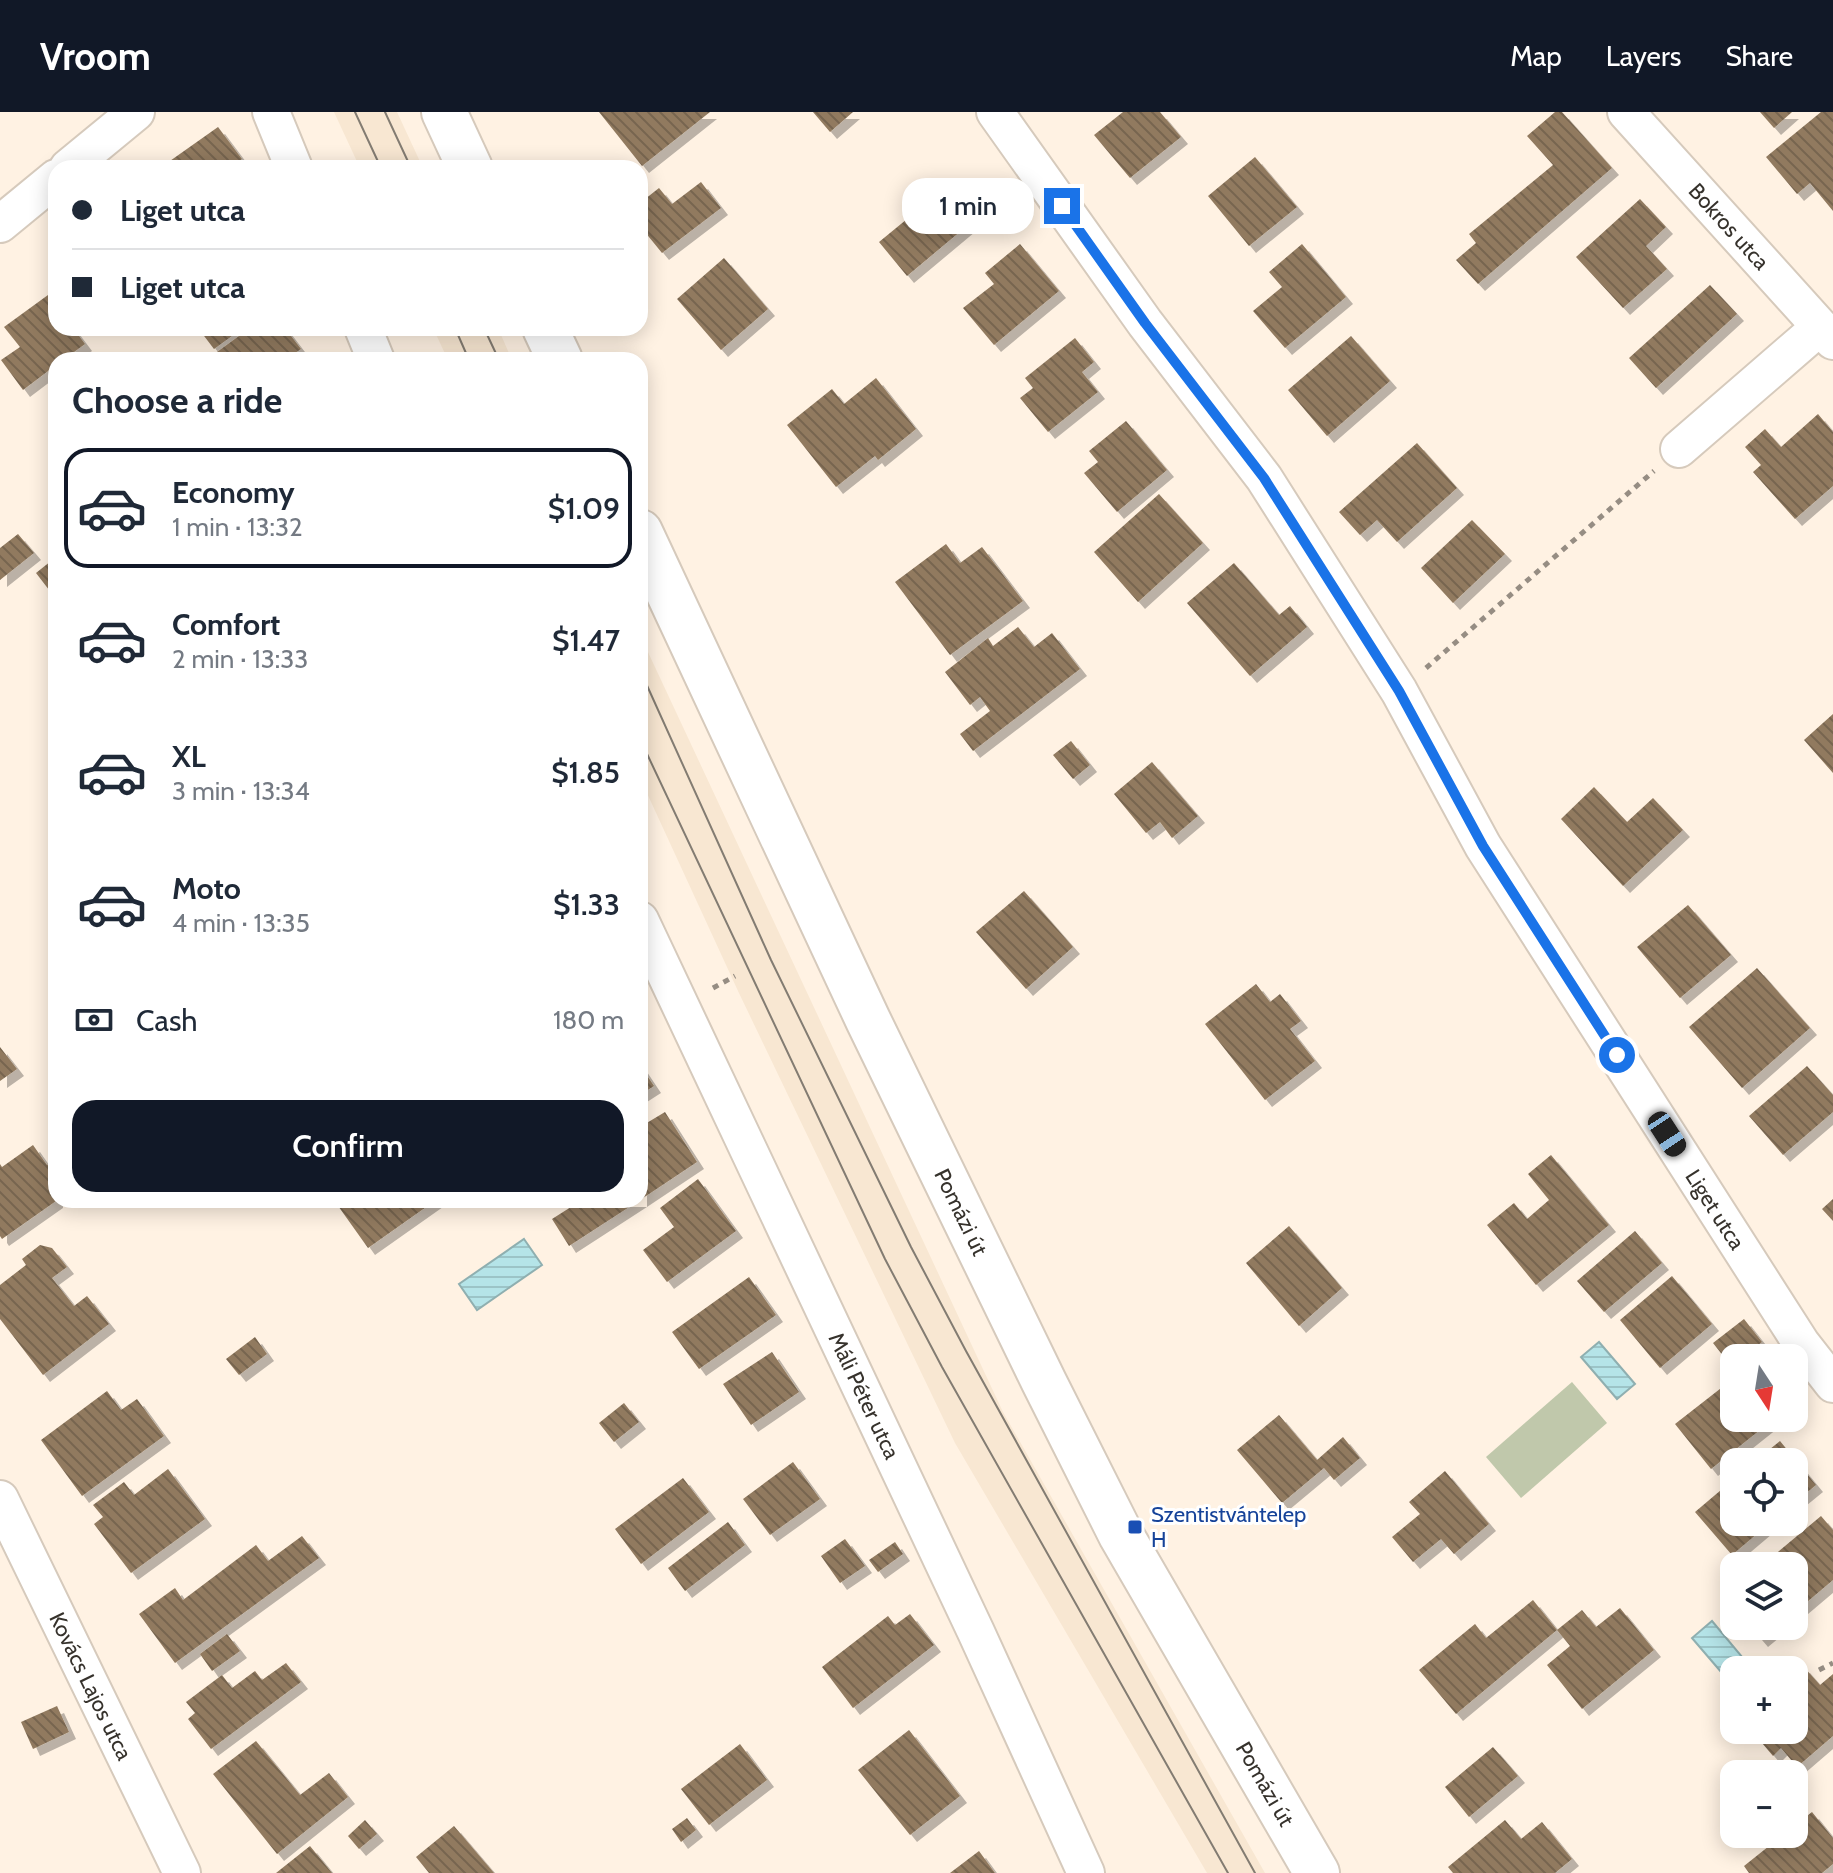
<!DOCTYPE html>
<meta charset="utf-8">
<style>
body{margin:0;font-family:Cabin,sans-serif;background:#f6f6f7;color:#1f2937;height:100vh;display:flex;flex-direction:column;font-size:30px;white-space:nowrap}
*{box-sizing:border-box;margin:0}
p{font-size:26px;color:#747a83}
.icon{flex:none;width:44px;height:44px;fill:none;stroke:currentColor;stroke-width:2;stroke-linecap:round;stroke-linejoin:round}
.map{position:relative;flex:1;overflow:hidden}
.details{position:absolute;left:48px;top:240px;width:600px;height:856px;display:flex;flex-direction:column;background:#fff;border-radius:24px;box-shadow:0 4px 20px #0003}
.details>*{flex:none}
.hud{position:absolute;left:48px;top:48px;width:600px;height:176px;border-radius:24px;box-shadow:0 4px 20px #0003;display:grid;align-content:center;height:176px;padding:0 24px;background:#fff}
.needle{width:52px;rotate:168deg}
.fabs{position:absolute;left:1720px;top:1232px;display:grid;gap:16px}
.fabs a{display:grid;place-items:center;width:88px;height:88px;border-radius:16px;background:#fff;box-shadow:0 4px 20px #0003;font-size:40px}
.end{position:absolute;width:36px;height:36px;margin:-18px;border:10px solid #1a73e8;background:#fff;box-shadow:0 0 0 4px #fff}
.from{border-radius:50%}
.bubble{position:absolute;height:56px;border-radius:24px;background:#fff;box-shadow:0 4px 20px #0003;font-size:26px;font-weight:600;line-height:56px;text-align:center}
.car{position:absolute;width:24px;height:48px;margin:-24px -12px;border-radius:10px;box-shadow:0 0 6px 2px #0007;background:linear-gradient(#222 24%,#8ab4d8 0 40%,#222 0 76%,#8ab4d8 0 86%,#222 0)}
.hud b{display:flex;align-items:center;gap:28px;height:76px;font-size:30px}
.hud b+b{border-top:2px solid #e0e1e3}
.hud i{width:20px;height:20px;background:#1f2937}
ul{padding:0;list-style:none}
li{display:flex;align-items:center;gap:24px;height:120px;margin:0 16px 12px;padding:0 8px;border:4px solid transparent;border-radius:24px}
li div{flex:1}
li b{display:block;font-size:30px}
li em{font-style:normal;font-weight:600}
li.active{border-color:#111827}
li>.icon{width:72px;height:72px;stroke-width:1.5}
h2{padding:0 24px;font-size:36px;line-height:96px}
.pay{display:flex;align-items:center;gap:20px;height:88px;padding:0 24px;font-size:30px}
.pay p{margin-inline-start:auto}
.primary-button{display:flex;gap:16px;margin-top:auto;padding:16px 24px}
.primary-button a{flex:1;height:92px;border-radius:24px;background:#111827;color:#fff;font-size:32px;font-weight:600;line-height:92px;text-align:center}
header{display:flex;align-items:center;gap:48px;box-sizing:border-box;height:112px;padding:0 40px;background:#111827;color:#fff}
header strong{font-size:38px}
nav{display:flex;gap:44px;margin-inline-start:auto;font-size:28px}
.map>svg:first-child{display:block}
</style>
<header>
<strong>Vroom</strong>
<nav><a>Map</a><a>Layers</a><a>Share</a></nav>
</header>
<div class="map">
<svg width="1833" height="1761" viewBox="0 0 1833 1761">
<defs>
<pattern id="water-rules" width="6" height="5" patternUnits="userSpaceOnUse" patternTransform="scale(2)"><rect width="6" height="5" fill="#b5e4e8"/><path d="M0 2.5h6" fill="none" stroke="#9cc4c7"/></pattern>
<pattern id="building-back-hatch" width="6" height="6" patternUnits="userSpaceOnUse" patternTransform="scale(2)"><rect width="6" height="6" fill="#917a5f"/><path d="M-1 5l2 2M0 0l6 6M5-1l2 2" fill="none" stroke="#77654f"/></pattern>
<filter id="shadow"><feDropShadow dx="7" dy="7" stdDeviation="0" flood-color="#0004"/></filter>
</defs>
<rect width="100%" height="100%" fill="#fff2e3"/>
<path fill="#f8e7d2" d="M334 0H397L423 56H360Z
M433 216H498L512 248H448Z
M640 523 1003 1300 1265 1761H1207L955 1331 738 879 640 666Z"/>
<path fill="#c0c8ab" d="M1572 1270 1607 1311 1521 1386 1486 1345Z"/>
<path fill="url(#water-rules)" stroke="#8fafb0" stroke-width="2" d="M524 1127 542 1153 477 1198 459 1172Z
M1599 1230 1635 1272 1617 1287 1581 1245Z
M1712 1509 1748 1552 1740 1558H1734V1563L1728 1568 1692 1526Z"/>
<path fill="url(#building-back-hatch)" filter="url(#shadow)" d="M599 0H710L642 54Z
M813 0H853L830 20Z
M1123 0H1160L1181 25 1130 66 1094 23Z
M1555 0H1562L1612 56 1478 172 1456 148 1476 131 1469 122 1553 53 1527 24Z
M1760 0H1792L1774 16Z
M1821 0H1833V99L1810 71 1797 82 1766 45Z
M218 15 242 47 229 56H160Z
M1255 45 1297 95 1249 134 1208 84Z
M701 70 721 96 662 141 640 114V91L659 76 672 92Z
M940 80 968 113 907 164 879 130Z
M1640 87 1666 115 1646 134 1667 157 1623 196 1576 145Z
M1020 132 1059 179 994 233 963 196 994 172 985 161Z
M1302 132 1346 185 1285 236 1253 199 1282 175 1269 160Z
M724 146 768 197 721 238 677 187Z
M1710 173 1737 202 1656 276 1629 246Z
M48 183 56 193V216H73L85 232 63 248H56V253L23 278 1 248 20 235 4 215Z
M198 216H243L214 237Z
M250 216H285L301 237 285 248H206Z
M1351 224 1390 269 1327 324 1288 278Z
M1075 226 1094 250 1082 260 1098 280 1048 320 1020 286 1033 276 1025 266Z
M876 266 916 317 878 348 875 344 836 375 787 313 832 277 844 292Z
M1818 302 1833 320V374L1795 407 1753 360 1761 353 1745 335 1765 317 1781 335Z
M1126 309 1167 358 1117 400 1084 361 1098 350 1089 339Z
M1417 331 1457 376 1397 430 1377 408 1360 423 1339 400Z
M1159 382 1203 431 1138 490 1094 440Z
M1472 408 1505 442 1453 491 1421 456Z
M18 422 34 441 0 468V436Z
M946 432 960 451 982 435 1023 489 950 543 895 470Z
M56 445V487L36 461Z
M1234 451 1279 503 1290 494 1307 515 1250 564 1187 491Z
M1018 515 1034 535 1052 521 1080 557 973 639 960 622 990 599 980 585 970 593 945 560 988 526 993 534Z
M1833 602V661L1804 628Z
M1071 629 1090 653 1073 667 1053 643Z
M1152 650 1198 704 1172 726 1160 710 1146 721 1114 682Z
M1594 675 1627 710 1653 686 1683 718 1623 774 1561 707Z
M1024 779 1073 835 1026 877 976 820Z
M1688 793 1731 843 1680 886 1637 835Z
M1757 856 1810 916 1742 976 1689 915Z
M1256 872 1270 890 1280 882 1301 909 1290 917 1315 949 1265 988 1205 912Z
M0 935 17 957 0 969Z
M640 953 654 974 640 983Z
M1807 954 1833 983V1000L1783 1043 1749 1004Z
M665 1000 697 1050 640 1088V1015Z
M33 1033 47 1053 56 1047V1089L2 1127 0 1124V1052L2 1055Z
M1551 1043 1609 1113 1536 1173 1487 1113 1514 1091 1527 1107 1549 1088 1528 1062Z
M698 1067 736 1119 667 1170 643 1138 674 1115 660 1096Z
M1833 1087V1109L1822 1097Z
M340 1088H436L368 1136 336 1091Z
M582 1088H640L569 1134 552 1107Z
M1289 1114 1342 1176 1299 1214 1246 1151Z
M1635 1119 1662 1151 1604 1200 1577 1169Z
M40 1133 52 1136 67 1155 52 1166 74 1194 87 1184 109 1212 43 1263 0 1207V1173L26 1153 22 1147Z
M1672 1164 1712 1212 1660 1256 1620 1208Z
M749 1165 776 1203 699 1257 672 1220Z
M1744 1207 1762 1230 1741 1246H1734V1251L1731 1254 1713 1231Z
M255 1225 267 1242 239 1263 226 1247Z
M772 1240 799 1280 751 1313 723 1272Z
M1734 1266V1306H1775L1711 1357 1675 1312Z
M107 1279 121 1298 137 1287 164 1324 82 1384 41 1328Z
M624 1291 639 1310 614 1330 599 1311Z
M1279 1303 1317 1348 1343 1325 1360 1346 1334 1368 1324 1356 1282 1391 1237 1338Z
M1780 1329 1816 1373 1794 1391V1350H1754Z
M793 1350 820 1387 770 1423 743 1387Z
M168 1357 205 1407 131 1461 94 1412 103 1405 93 1393 124 1370 134 1383Z
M1445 1359 1489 1412 1454 1442 1441 1427 1413 1450 1392 1425 1420 1402 1409 1390Z
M683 1366 709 1400 641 1452 615 1417Z
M1734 1367V1410H1771L1732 1443 1695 1400Z
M1821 1404 1833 1418V1468L1794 1501V1454H1761Z
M728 1410 745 1433 685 1479 668 1456Z
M302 1424 319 1446 175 1551 139 1502 175 1476 183 1488 256 1433 268 1449Z
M845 1427 865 1454 840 1471 821 1444Z
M895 1430 903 1442 878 1460 869 1448Z
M1533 1488 1557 1518 1456 1602 1419 1558 1475 1512 1486 1526Z
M1620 1496 1654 1538 1582 1597 1547 1553 1570 1534 1557 1518 1582 1498 1596 1515Z
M910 1502 934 1533 853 1596 822 1555 888 1504 895 1513Z
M1749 1514H1778L1761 1528Z
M227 1522 240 1539 212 1559 200 1542Z
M286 1551 301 1570 211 1637 188 1607 195 1601 186 1590 222 1563 232 1576 255 1559 262 1568Z
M1803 1554 1820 1573 1833 1562V1624L1797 1655 1781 1636 1773 1644 1751 1618H1794V1562Z
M57 1594 69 1620 33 1637 21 1610Z
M909 1618 960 1684 910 1723 858 1658Z
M256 1629 300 1683 329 1661 348 1685 277 1742 213 1662Z
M740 1632 767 1668 709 1713 681 1677Z
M1493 1635 1518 1664 1469 1705 1445 1675Z
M1812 1700 1833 1726V1752L1822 1761H1749L1744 1754 1784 1722H1794V1714Z
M687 1706 696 1718 681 1730 672 1717Z
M365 1708 377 1722 359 1737 348 1724Z
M1505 1708 1521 1727 1542 1710 1572 1747 1555 1761H1453L1448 1755Z
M454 1714 494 1761H429L416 1745Z
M310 1734 332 1761H276Z
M979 1739 995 1761H950Z"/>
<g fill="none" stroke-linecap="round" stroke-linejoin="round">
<defs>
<g id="street">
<path d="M271 0 294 56"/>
<path id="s1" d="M995 0 1145 211 1264 366 1399 579 1483 734 1801 1231 1833 1272"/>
<path id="s2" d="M1626 0 1833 229"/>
<path d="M68 56 136 0"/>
<path d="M0 112 56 66"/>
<path d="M363 216 376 248"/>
<path d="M1679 337 1820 215"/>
<path id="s3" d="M640 808 976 1520 1086 1761"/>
<path id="s4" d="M0 1387 182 1761"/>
</g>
<g id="secondary">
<path d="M444 0 470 56"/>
<path d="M545 216 560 248"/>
<path id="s5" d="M640 420 868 908 1044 1270 1121 1423 1317 1761"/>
</g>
</defs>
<use href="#street" stroke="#d6cabc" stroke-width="40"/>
<use href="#secondary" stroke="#d6cabc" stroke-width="48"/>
<path stroke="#968d83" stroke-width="5" stroke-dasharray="6 6" stroke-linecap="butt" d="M1426 556 1654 359
M713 876 735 864
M1819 1558 1833 1551"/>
<use href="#street" stroke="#fff" stroke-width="36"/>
<use href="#secondary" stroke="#fff" stroke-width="44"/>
<path stroke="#837c72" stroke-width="2" d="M355 0 381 56
M385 0 411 56
M455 216 469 248
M484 216 499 248
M640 558 771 848 911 1135 966 1239 1255 1761
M640 627 885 1147 942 1255 1228 1761"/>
</g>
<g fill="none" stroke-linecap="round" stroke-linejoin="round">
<path stroke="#1a73e8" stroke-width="10" d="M1062 94 1145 211 1264 366 1399 579 1483 734 1617 943"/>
</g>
<rect fill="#1a4fb4" stroke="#fff" stroke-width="3" x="1127" y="1407" width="16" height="16" rx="4"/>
<g text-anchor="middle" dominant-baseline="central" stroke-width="6" stroke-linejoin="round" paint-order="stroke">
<g font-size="22" fill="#36322c" stroke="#fff">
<text stroke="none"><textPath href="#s2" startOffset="154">Bokros utca</textPath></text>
<text stroke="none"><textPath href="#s1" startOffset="1314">Liget utca</textPath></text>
<text stroke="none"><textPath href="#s5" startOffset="752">Pomázi út</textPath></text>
<text stroke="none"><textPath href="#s3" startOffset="526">Máli Péter utca</textPath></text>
<text stroke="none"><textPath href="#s4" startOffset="208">Kovács Lajos utca</textPath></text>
<text stroke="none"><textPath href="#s5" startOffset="1400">Pomázi út</textPath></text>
</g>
<g font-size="22" fill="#164399" stroke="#fff" text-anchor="start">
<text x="1151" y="1402">Szentistvántelep<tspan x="1151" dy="25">H</tspan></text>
</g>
</g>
</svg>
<div class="fabs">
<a><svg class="needle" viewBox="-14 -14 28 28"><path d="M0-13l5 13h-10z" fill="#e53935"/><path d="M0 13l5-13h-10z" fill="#747a83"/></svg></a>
<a><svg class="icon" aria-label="locate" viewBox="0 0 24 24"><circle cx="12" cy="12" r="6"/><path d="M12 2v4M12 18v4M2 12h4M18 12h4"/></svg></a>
<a><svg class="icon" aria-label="layers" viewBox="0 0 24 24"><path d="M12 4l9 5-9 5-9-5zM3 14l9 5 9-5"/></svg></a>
<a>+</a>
<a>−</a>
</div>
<i class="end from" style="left:1617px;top:943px"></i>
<i class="end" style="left:1062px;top:94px"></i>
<div class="bubble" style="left:902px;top:66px;width:132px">1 min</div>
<i class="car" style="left:1667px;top:1022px;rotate:147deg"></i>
<div class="hud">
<b><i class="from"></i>Liget utca</b>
<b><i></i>Liget utca</b>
</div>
<section class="details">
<h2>Choose a ride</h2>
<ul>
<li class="active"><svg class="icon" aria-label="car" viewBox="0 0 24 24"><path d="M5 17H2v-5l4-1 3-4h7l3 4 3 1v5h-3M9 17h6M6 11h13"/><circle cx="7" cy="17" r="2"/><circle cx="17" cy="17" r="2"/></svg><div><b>Economy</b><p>1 min · 13:32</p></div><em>$1.09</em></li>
<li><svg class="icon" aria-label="car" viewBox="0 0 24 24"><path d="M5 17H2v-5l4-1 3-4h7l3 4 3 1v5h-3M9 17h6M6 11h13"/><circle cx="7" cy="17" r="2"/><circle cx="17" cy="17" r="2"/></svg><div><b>Comfort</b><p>2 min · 13:33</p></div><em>$1.47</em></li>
<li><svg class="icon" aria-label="car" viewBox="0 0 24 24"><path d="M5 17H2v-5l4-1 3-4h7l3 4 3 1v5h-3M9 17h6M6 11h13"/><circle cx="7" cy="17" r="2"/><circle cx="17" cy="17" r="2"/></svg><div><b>XL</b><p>3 min · 13:34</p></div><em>$1.85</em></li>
<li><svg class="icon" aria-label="car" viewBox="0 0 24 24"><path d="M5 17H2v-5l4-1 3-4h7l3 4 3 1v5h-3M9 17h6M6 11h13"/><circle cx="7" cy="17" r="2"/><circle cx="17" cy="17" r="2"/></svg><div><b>Moto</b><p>4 min · 13:35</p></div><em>$1.33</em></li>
</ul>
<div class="pay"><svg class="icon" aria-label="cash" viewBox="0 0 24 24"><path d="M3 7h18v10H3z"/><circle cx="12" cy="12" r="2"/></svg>Cash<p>180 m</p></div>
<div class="primary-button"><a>Confirm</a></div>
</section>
</div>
